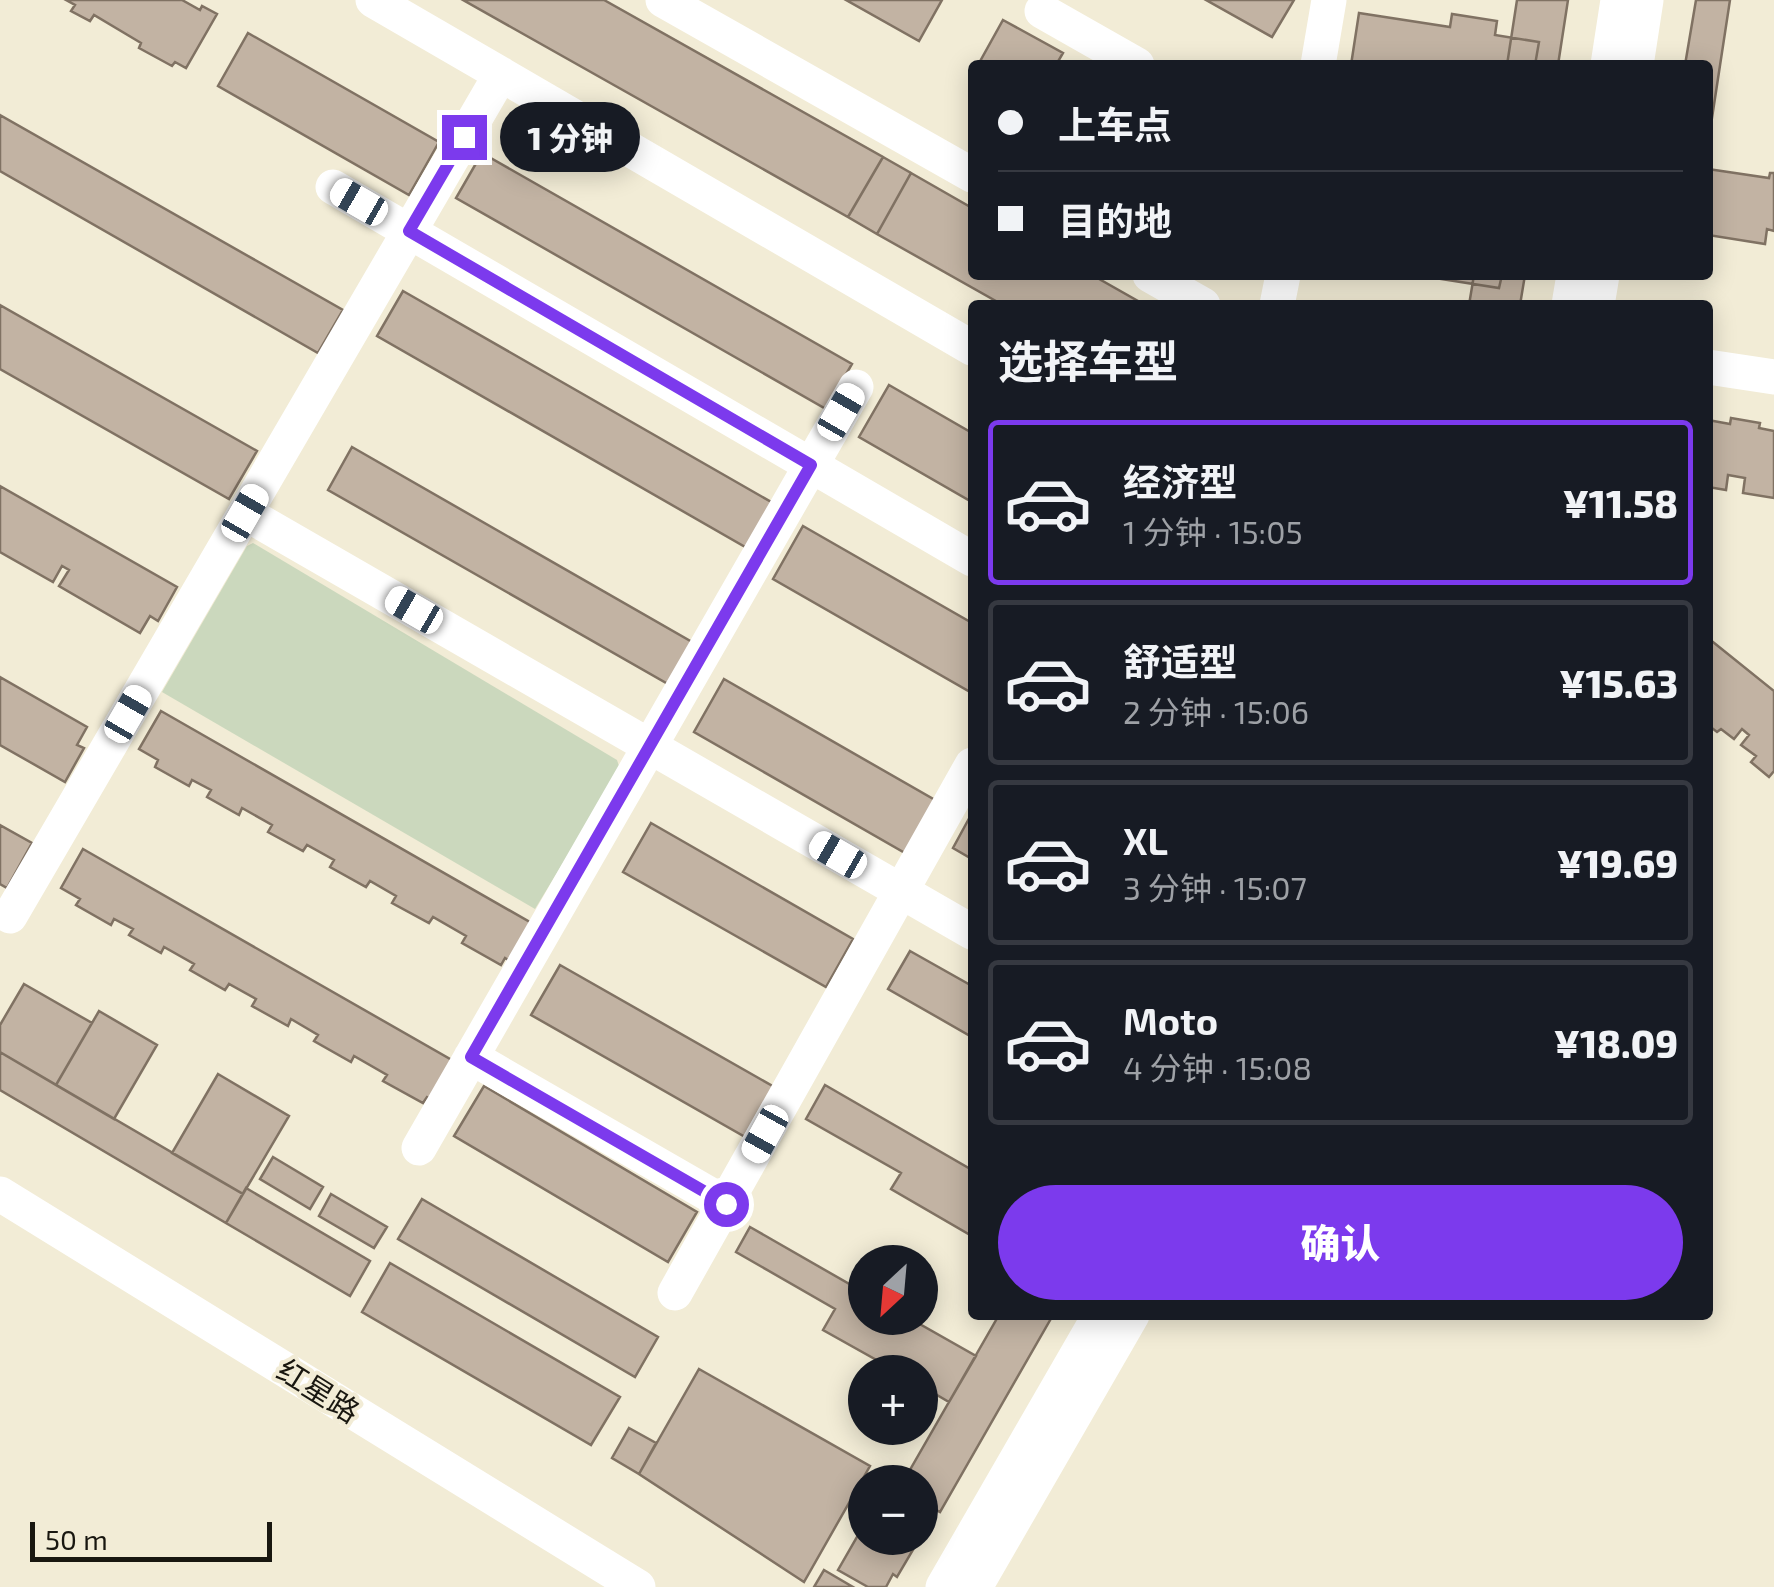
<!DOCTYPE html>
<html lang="zh">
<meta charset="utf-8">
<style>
body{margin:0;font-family:"Exo 2","Noto Sans SC",sans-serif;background:#242831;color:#f1f3f6;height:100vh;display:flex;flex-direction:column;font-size:38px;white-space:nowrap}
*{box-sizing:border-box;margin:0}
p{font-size:32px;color:#9ea1a6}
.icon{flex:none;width:55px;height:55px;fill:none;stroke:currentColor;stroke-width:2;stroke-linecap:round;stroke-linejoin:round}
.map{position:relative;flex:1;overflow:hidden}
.sheet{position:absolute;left:968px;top:300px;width:745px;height:1020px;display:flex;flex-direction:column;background:#171b24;border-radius:10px;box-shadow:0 5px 25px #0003}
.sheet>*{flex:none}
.guide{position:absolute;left:968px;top:60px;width:745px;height:220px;border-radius:10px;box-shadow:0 5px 25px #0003;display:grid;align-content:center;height:220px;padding:0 30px;background:#171b24}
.needle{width:65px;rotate:206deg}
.fabs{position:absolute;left:848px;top:1245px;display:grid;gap:20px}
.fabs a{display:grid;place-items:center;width:90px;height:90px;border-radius:50%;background:#171b24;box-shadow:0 5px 25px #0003;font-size:50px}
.scale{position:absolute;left:30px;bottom:25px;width:242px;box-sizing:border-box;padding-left:10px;border:5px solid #191710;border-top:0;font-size:28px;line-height:35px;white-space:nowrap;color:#191710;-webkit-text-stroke:8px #f2ecd6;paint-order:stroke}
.end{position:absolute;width:45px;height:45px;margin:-22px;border:12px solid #7c3aed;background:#fff;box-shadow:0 0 0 5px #fff}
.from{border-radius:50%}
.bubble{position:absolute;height:70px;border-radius:35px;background:#171b24;box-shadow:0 5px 25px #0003;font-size:32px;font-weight:800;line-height:70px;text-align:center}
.car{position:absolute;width:30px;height:60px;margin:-30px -15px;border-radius:12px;box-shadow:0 0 8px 2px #0007;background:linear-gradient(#fff 24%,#345 0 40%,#fff 0 76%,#345 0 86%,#fff 0)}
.guide b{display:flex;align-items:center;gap:35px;height:95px;font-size:38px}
.guide b+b{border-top:2px solid #363941}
.guide i{width:25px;height:25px;background:#f1f3f6}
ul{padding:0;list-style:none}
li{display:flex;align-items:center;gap:30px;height:165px;margin:0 20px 15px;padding:0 10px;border:5px solid #363941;border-radius:10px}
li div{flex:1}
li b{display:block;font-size:38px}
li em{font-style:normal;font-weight:800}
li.selected{border-color:#7c3aed}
li>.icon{width:90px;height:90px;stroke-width:1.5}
h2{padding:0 30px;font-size:45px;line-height:120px}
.cta{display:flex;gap:20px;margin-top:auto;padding:20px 30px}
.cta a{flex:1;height:115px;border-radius:60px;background:#7c3aed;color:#fff;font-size:40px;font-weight:800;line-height:115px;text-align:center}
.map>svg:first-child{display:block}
</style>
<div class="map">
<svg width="1774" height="1587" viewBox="0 0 1774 1587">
<rect width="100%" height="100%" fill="#f2ecd6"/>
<path fill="#cbd8bd" d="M253 543 617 760 620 769 535 909 162 692 247 546Z"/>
<path fill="#c2b3a3" stroke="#807263" stroke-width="2.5" d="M66 0H182L200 10 202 6 217 14 186 68 175 62 172 66 139 48 141 43 94 15 90 21 71 11 75 5Z
M463 0H604L883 157 848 217Z
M846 0H942L919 41Z
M1206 0H1294L1272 37Z
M1517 0H1568L1558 65H1507Z
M1696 0H1730L1708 144V65H1685Z
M1359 13 1450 27 1452 14 1497 21 1495 35 1539 42 1535 65H1351Z
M1003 20 1063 53 1056 65H978Z
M248 33 439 142 409 195 218 86Z
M0 115 343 310 318 353 0 171Z
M482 153 852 364 826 409 456 198Z
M883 157 911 173 877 234 848 217Z
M1708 169 1769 178 1770 173H1774V231L1767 229 1765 244 1708 235Z
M911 173 972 208V275H1092L1145 305H1003L877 234Z
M1416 275H1502L1499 288Z
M1474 275H1525L1520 305H1469Z
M403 291 773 503 747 548 377 336Z
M0 305 257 451 229 499 0 369Z
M889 385 972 433V502L859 437Z
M1731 418 1760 423 1759 428 1774 431V498L1743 493 1745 478 1728 475 1726 490 1708 487V420L1730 424Z
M352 447 692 642 668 684 328 490Z
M0 486 177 587 158 621 150 616 140 633 59 586 69 570 62 566 53 582 0 552Z
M803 526 972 623V693L773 579Z
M1708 638 1774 691V771L1769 777 1751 762 1756 756 1741 745 1749 735 1742 729 1734 739 1721 729 1717 732 1708 725Z
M0 677 87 727 77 745 84 748 65 782 0 745Z
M724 679 942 804 912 857 694 732Z
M161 711 535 925 513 963 505 958 501 965 462 943 466 936 433 917 429 923 392 903 396 896 370 881 366 887 330 867 334 860 307 845 303 851 268 832 272 825 242 808 239 815 207 797 211 790 192 780 189 786 155 767 158 760 139 749Z
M972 813V859L953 848Z
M651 823 853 939 826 987 623 872Z
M0 825 32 843 7 888 0 884Z
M83 849 457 1063 435 1101 427 1097 423 1103 383 1081 387 1075 354 1056 351 1062 314 1041 318 1035 291 1019 288 1026 252 1006 256 999 229 984 225 990 190 970 194 964 164 947 161 953 129 935 133 929 114 919 111 925 76 905 80 899 61 888Z
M910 951 972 986V1037L888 989Z
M560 965 776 1088 747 1138 531 1015Z
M24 984 92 1023 56 1085 0 1052V1025Z
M99 1011 157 1045 114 1119 56 1085Z
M0 1052 243 1194 226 1223 0 1090Z
M218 1074 289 1116 243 1194 172 1153Z
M825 1085 972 1170V1236L891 1189 901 1173 806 1119Z
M484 1086 697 1212 668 1262 454 1136Z
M273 1157 323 1187 310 1209 260 1179Z
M246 1188 370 1261 350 1296 226 1223Z
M331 1194 387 1227 374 1248 319 1216Z
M422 1199 658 1337 635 1377 398 1239Z
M750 1227 865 1293V1318H909L976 1356 949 1402 920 1385V1372H898L823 1330 835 1309 736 1252Z
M390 1263 620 1397 591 1445 362 1312Z
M999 1315H1053L940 1512 920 1501V1482H903Z
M699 1369 870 1466 804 1582 639 1474Z
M629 1428 656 1443 639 1474 612 1458Z
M920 1506 929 1512 922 1523 927 1526 897 1577 893 1574 886 1587H868L838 1570 865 1523V1538H920Z
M824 1570 853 1587H814Z"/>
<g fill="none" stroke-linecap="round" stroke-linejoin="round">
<path stroke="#fff" stroke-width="35" d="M373 0 972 348
M663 0 972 175
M1042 11 1137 65
M1318 65 1329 0
M1608 65 1618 0
M1636 65 1646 0
M333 187 972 559
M1150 275 1203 305
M1277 305 1283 275
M1569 305 1574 275
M1597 305 1602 275
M1708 367 1774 377
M245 513 972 932
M10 916 501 74
M471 1057 726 1204
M419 1148 856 387
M0 1194 638 1587
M675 1293 972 765
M943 1587 1100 1315
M975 1587 1132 1315"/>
</g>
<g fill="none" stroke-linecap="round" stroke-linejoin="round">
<path stroke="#7c3aed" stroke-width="12" d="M464 137 409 231 811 465 471 1057 726 1204"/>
</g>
<g text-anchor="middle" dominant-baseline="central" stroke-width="8" stroke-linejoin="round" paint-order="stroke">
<g font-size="30" fill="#191710" stroke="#f2ecd6">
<text transform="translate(319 1390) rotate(32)">红星路</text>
</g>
</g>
</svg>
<div class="fabs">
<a><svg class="needle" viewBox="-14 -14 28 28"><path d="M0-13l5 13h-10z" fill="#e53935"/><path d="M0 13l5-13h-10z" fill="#9ea1a6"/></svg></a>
<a>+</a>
<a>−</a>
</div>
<div class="scale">50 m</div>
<i class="end from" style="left:726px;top:1204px"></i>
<i class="end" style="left:464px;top:137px"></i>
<div class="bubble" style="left:500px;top:102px;width:140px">1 分钟</div>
<i class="car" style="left:359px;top:202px;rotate:300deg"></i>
<i class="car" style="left:841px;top:412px;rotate:30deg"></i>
<i class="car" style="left:245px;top:513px;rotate:30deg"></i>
<i class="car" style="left:414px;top:610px;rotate:300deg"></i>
<i class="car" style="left:128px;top:714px;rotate:30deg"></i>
<i class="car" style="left:838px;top:855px;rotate:300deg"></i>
<i class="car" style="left:765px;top:1134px;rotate:209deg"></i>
<div class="guide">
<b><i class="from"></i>上车点</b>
<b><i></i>目的地</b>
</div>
<section class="sheet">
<h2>选择车型</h2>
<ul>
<li class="selected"><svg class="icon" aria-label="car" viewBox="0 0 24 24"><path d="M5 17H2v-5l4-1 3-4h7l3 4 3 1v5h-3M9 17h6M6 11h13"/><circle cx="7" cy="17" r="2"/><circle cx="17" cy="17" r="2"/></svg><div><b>经济型</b><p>1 分钟 · 15:05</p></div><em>¥11.58</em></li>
<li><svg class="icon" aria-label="car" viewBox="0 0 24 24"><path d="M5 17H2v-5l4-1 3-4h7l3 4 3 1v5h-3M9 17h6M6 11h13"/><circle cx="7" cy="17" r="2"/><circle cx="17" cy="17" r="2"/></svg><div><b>舒适型</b><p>2 分钟 · 15:06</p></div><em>¥15.63</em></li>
<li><svg class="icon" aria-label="car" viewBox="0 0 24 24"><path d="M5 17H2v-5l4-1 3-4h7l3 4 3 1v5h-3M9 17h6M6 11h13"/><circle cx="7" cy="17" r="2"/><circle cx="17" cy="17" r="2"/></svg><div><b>XL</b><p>3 分钟 · 15:07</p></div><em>¥19.69</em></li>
<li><svg class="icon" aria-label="car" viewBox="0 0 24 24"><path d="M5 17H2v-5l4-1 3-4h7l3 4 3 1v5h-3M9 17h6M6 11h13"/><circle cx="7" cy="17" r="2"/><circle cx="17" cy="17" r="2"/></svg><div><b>Moto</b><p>4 分钟 · 15:08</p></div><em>¥18.09</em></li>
</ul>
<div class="cta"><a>确认</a></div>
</section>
</div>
